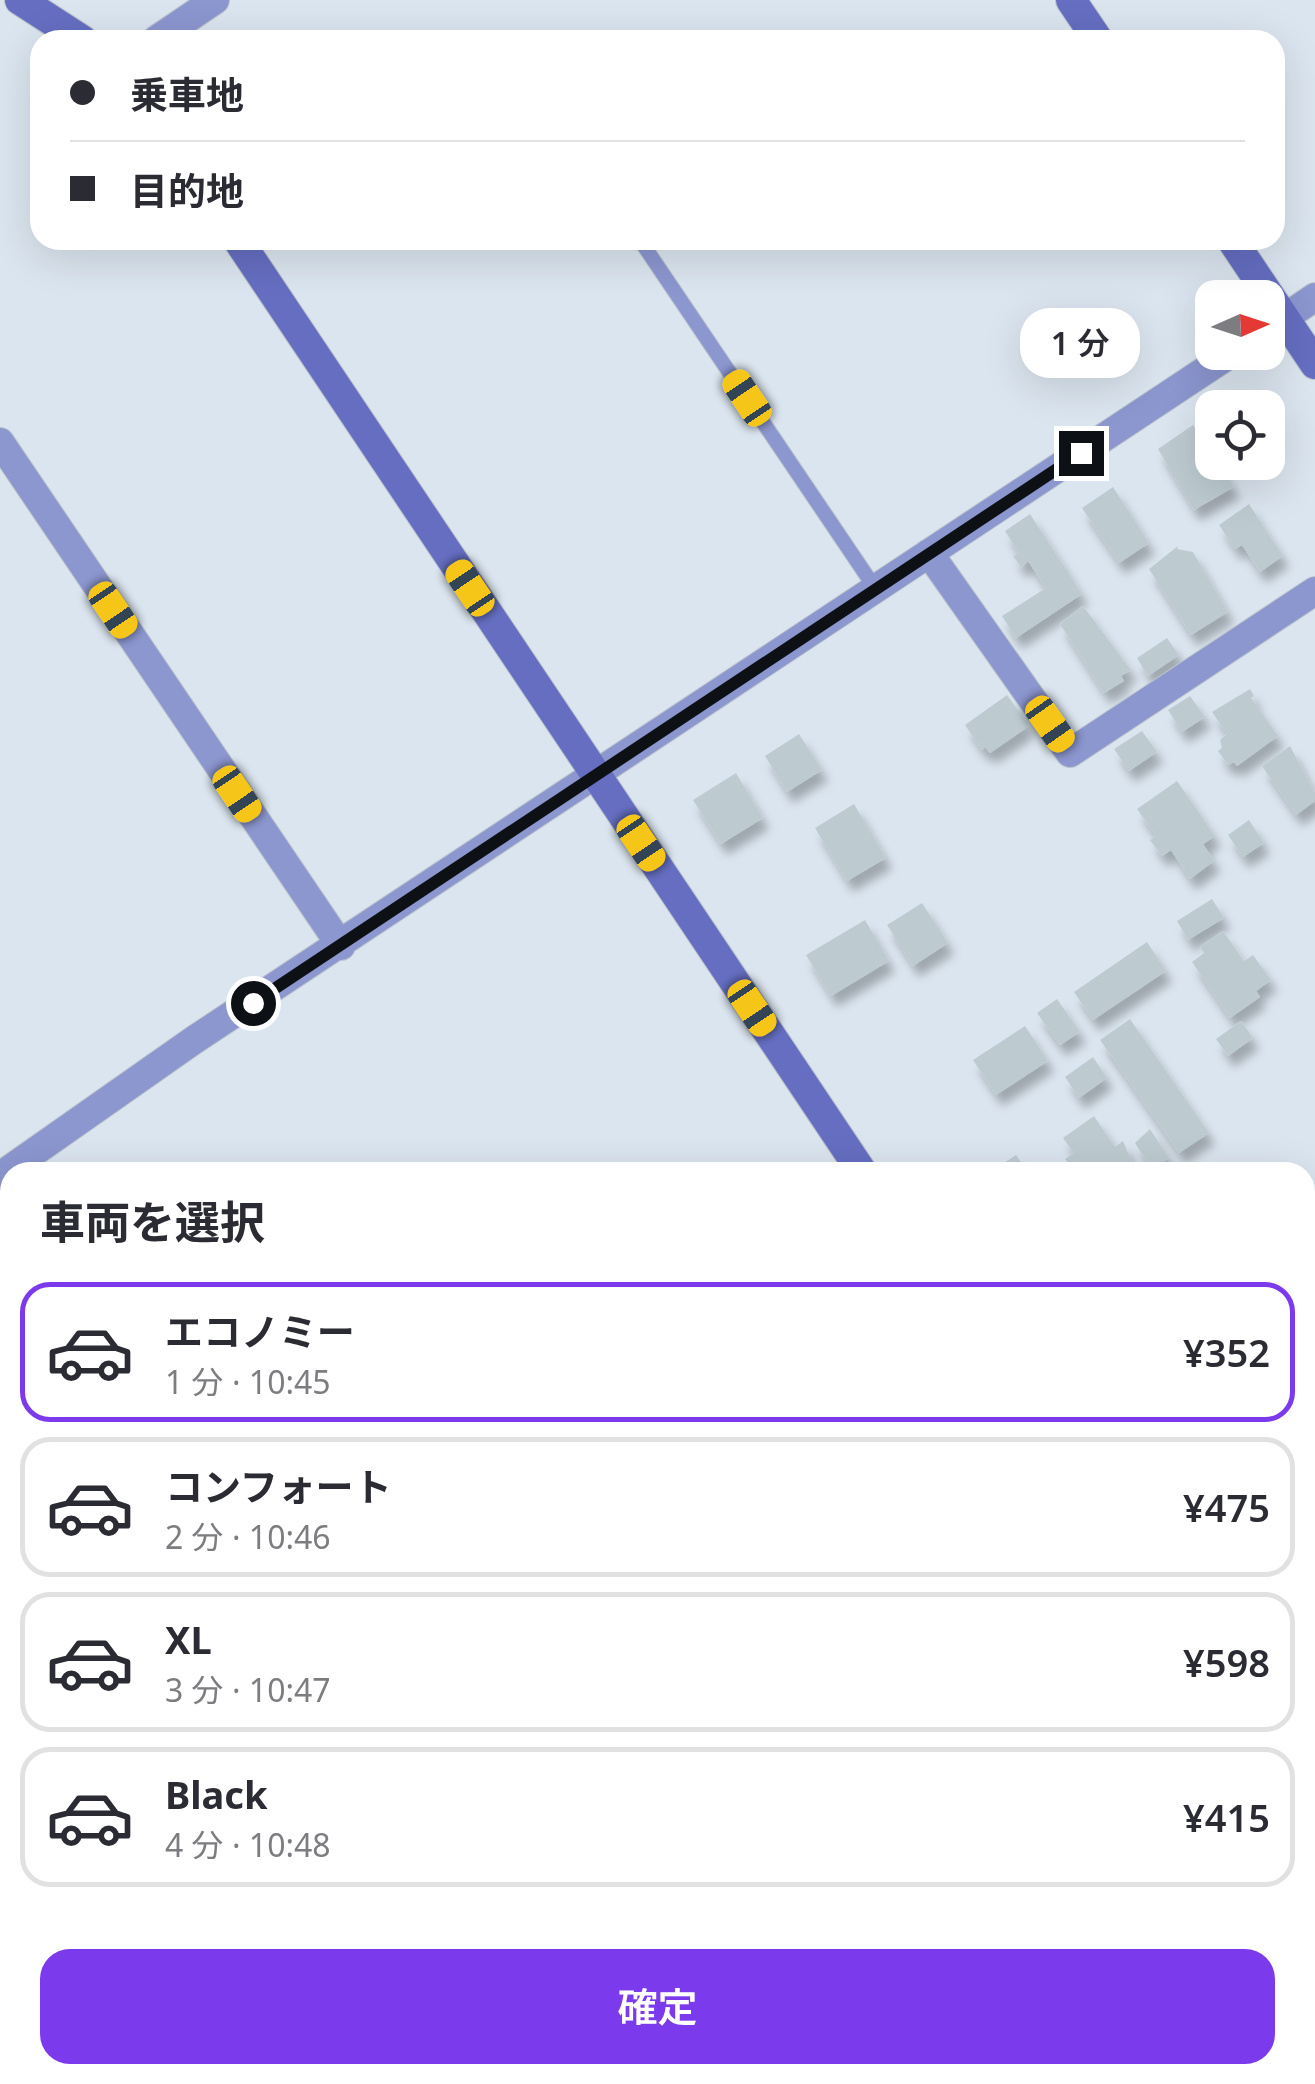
<!DOCTYPE html>
<html lang="ja">
<meta charset="utf-8">
<style>
body{margin:0;font-family:"Noto Sans","Noto Sans JP",sans-serif;background:#f7f7f7;color:#2b2b33;height:100vh;display:flex;flex-direction:column;font-size:38px;white-space:nowrap}
*{box-sizing:border-box;margin:0}
p{font-size:32px;color:#7c7c81}
.icon{flex:none;width:55px;height:55px;fill:none;stroke:currentColor;stroke-width:2;stroke-linecap:round;stroke-linejoin:round}
.map{position:relative;flex:1;overflow:hidden}
.details{position:absolute;left:0px;top:1162px;width:1315px;height:922px;display:flex;flex-direction:column;background:#fff;border-radius:30px 30px 0 0;box-shadow:0 10px 40px #0002}
.details>*{flex:none}
.guide{position:absolute;left:30px;top:30px;width:1255px;height:220px;border-radius:30px;box-shadow:0 10px 40px #0002;display:grid;align-content:center;height:220px;padding:0 40px;background:#fff}
.needle{width:65px;rotate:87deg}
.tools{position:absolute;left:1195px;top:280px;display:grid;gap:20px}
.tools a{display:grid;place-items:center;width:90px;height:90px;border-radius:20px;background:#fff;box-shadow:0 10px 40px #0002;font-size:50px}
.end{position:absolute;width:45px;height:45px;margin:-22px;border:12px solid #0d1014;background:#fff;box-shadow:0 0 0 5px #fff}
.from{border-radius:50%}
.bubble{position:absolute;height:70px;border-radius:30px;background:#fff;box-shadow:0 10px 40px #0002;font-size:32px;font-weight:600;line-height:70px;text-align:center}
.car{position:absolute;width:30px;height:60px;margin:-30px -15px;border-radius:12px;box-shadow:0 0 8px 2px #0007;background:linear-gradient(#f5c518 24%,#345 0 40%,#f5c518 0 76%,#345 0 86%,#f5c518 0)}
.guide b{display:flex;align-items:center;gap:35px;height:95px;font-size:38px}
.guide b+b{border-top:2px solid #e1e1e2}
.guide i{width:25px;height:25px;background:#2b2b33}
ul{padding:0;list-style:none}
li{display:flex;align-items:center;gap:30px;height:140px;margin:0 20px 15px;padding:0 20px;border:5px solid #e1e1e2;border-radius:30px}
li div{flex:1}
li b{display:block;font-size:38px}
li em{font-style:normal;font-weight:600}
li.active{border-color:#7c3aed}
li>.icon{width:90px;height:90px;stroke-width:1.5}
h2{padding:0 40px;font-size:45px;line-height:120px}
.action{display:flex;gap:20px;margin-top:auto;padding:20px 40px}
.action a{flex:1;height:115px;border-radius:30px;background:#7c3aed;color:#fff;font-size:40px;font-weight:600;line-height:115px;text-align:center}
.map>svg:first-child{display:block}
</style>
<div class="map">
<svg width="1315" height="2084" viewBox="0 0 1315 2084">
<defs>
<filter id="shadow"><feDropShadow dx="6" dy="11" stdDeviation="5" flood-color="#0004"/></filter>
</defs>
<rect width="100%" height="100%" fill="#dbe5ef"/>
<path fill="#bdcbd1" filter="url(#shadow)" d="M1193 425 1212 455V462H1218L1234 487 1194 510 1158 449Z
M1113 487 1149 543 1119 563 1082 508Z
M1249 504 1283 556 1260 572 1242 545 1235 549 1219 525Z
M1030 514 1082 594 1016 638 1002 616 1046 588 1028 561 1021 567 1013 556 1019 553 1005 531Z
M1178 546 1177 549 1193 552 1228 612 1191 635 1149 569Z
M1083 606 1131 670 1121 676 1124 681 1104 693 1060 624Z
M1167 638 1179 655 1148 676 1137 658Z
M1250 689 1254 696 1251 698 1278 736 1237 766 1234 762 1228 765 1218 751 1222 748 1220 740 1227 734 1212 712Z
M1007 695 1029 726 990 753 985 747 982 750 965 725Z
M1190 696 1205 717 1182 732 1168 710Z
M1142 731 1157 752 1129 771 1114 749Z
M799 734 822 770 787 792 765 756Z
M1290 746 1315 793V801L1296 815 1262 766Z
M736 773 763 818 721 844 693 800Z
M1177 781 1215 836 1203 844 1214 861 1190 879 1171 850 1162 856 1150 840 1156 836 1137 809Z
M854 804 886 858 847 881 815 828Z
M1249 820 1264 843 1243 857 1228 835Z
M1212 899 1224 918 1188 940 1177 921Z
M922 903 948 943 913 966 887 925Z
M865 920 889 961 831 996 806 955Z
M1223 931 1244 961 1253 955 1271 980 1256 991 1260 997 1230 1018 1192 962 1204 953 1200 947Z
M1147 942 1166 971 1093 1020 1074 992Z
M1057 999 1080 1032 1060 1045 1037 1013Z
M1130 1019 1209 1133 1179 1153 1100 1040Z
M1241 1021 1253 1038 1228 1056 1216 1039Z
M1025 1026 1048 1061 996 1095 973 1060Z
M1093 1057 1107 1078 1079 1098 1065 1077Z
M1094 1116 1115 1147 1123 1141 1136 1172H1074L1065 1159 1074 1153 1063 1138Z
M1150 1129 1169 1158 1152 1169 1135 1143Z
M1016 1155 1028 1172H990Z
M367 2075H392L398 2084H354Z
M712 2075H760L765 2084H718Z"/>
<g fill="none" stroke-linecap="round" stroke-linejoin="round">
<defs>
<path id="lane" d="M640 240 875 588"/>
<path id="street" d="M156 40 215 0
M1268 329 1315 297
M0 442 341 946
M929 553 1070 753 1315 591
M0 1176 194 1040 1233 352
M0 2055 10 2070"/>
<path id="secondary" d="M20 0 82 40
M1071 0 1098 40
M238 240 862 1172
M1232 240 1315 364
M1305 1350 1315 1344
M0 1387 10 1402
M1305 1833 1315 1848
M464 2075 470 2084
M204 2084 217 2075"/>
<path id="highway" d="M1305 1958 1315 1951
M1305 2017 1315 2011
M1113 2084 1127 2075
M1204 2084 1217 2075"/>
</defs>
<use href="#lane" stroke="#bac3cc" stroke-width="16"/>
<use href="#street" stroke="#bac3cc" stroke-width="30"/>
<use href="#secondary" stroke="#bac3cc" stroke-width="32"/>
<use href="#highway" stroke="#bac3cc" stroke-width="32"/>
<use href="#lane" stroke="#8c96cf" stroke-width="14"/>
<use href="#street" stroke="#8c96cf" stroke-width="28"/>
<use href="#secondary" stroke="#656ec1" stroke-width="30"/>
<use href="#highway" stroke="#372fab" stroke-width="30"/>
</g>
<g fill="none" stroke-linecap="round" stroke-linejoin="round">
<path stroke="#0d1014" stroke-width="12" d="M253 1003 1081 453"/>
</g>
</svg>
<div class="tools">
<a><svg class="needle" viewBox="-14 -14 28 28"><path d="M0-13l5 13h-10z" fill="#e53935"/><path d="M0 13l5-13h-10z" fill="#7c7c81"/></svg></a>
<a><svg class="icon" aria-label="locate" viewBox="0 0 24 24"><circle cx="12" cy="12" r="6"/><path d="M12 2v4M12 18v4M2 12h4M18 12h4"/></svg></a>
</div>
<i class="end from" style="left:253px;top:1003px"></i>
<i class="end" style="left:1081px;top:453px"></i>
<div class="bubble" style="left:1020px;top:308px;width:120px">1 分</div>
<i class="car" style="left:747px;top:398px;rotate:326deg"></i>
<i class="car" style="left:470px;top:588px;rotate:326deg"></i>
<i class="car" style="left:113px;top:610px;rotate:146deg"></i>
<i class="car" style="left:1050px;top:724px;rotate:145deg"></i>
<i class="car" style="left:237px;top:794px;rotate:146deg"></i>
<i class="car" style="left:641px;top:843px;rotate:146deg"></i>
<i class="car" style="left:752px;top:1008px;rotate:146deg"></i>
<div class="guide">
<b><i class="from"></i>乗車地</b>
<b><i></i>目的地</b>
</div>
<section class="details">
<h2>車両を選択</h2>
<ul>
<li class="active"><svg class="icon" aria-label="car" viewBox="0 0 24 24"><path d="M5 17H2v-5l4-1 3-4h7l3 4 3 1v5h-3M9 17h6M6 11h13"/><circle cx="7" cy="17" r="2"/><circle cx="17" cy="17" r="2"/></svg><div><b>エコノミー</b><p>1 分 · 10:45</p></div><em>¥352</em></li>
<li><svg class="icon" aria-label="car" viewBox="0 0 24 24"><path d="M5 17H2v-5l4-1 3-4h7l3 4 3 1v5h-3M9 17h6M6 11h13"/><circle cx="7" cy="17" r="2"/><circle cx="17" cy="17" r="2"/></svg><div><b>コンフォート</b><p>2 分 · 10:46</p></div><em>¥475</em></li>
<li><svg class="icon" aria-label="car" viewBox="0 0 24 24"><path d="M5 17H2v-5l4-1 3-4h7l3 4 3 1v5h-3M9 17h6M6 11h13"/><circle cx="7" cy="17" r="2"/><circle cx="17" cy="17" r="2"/></svg><div><b>XL</b><p>3 分 · 10:47</p></div><em>¥598</em></li>
<li><svg class="icon" aria-label="car" viewBox="0 0 24 24"><path d="M5 17H2v-5l4-1 3-4h7l3 4 3 1v5h-3M9 17h6M6 11h13"/><circle cx="7" cy="17" r="2"/><circle cx="17" cy="17" r="2"/></svg><div><b>Black</b><p>4 分 · 10:48</p></div><em>¥415</em></li>
</ul>
<div class="action"><a>確定</a></div>
</section>
</div>
